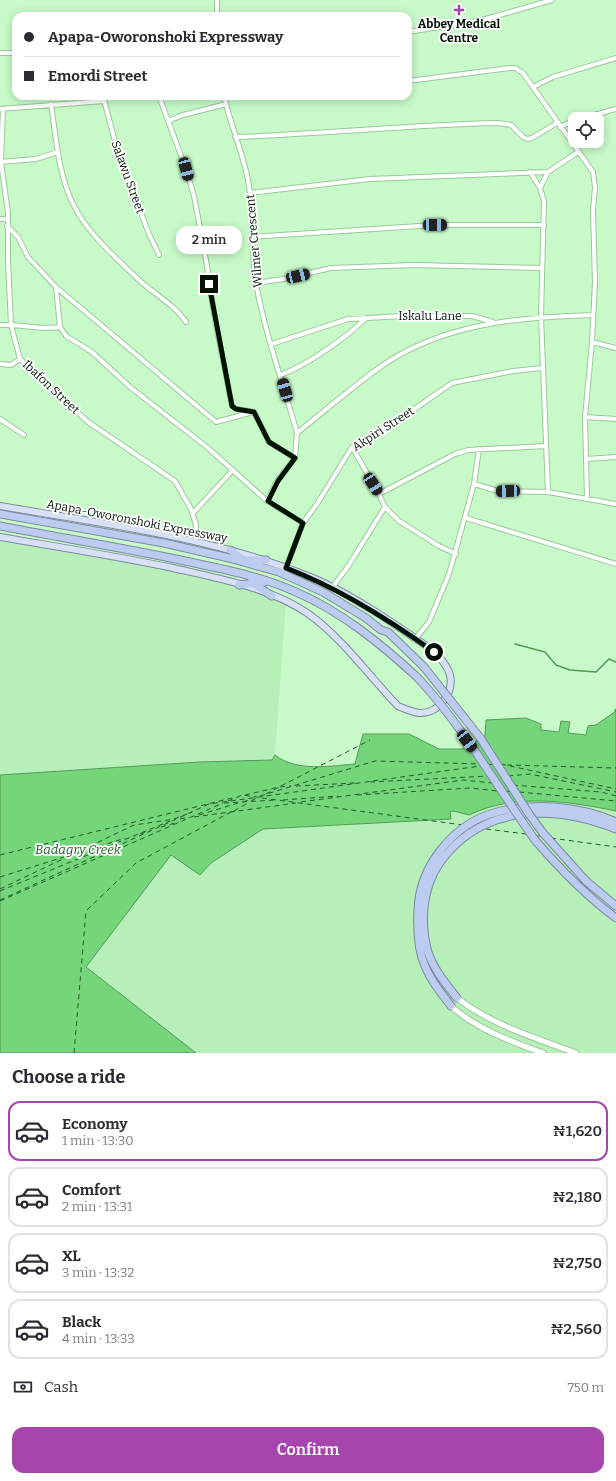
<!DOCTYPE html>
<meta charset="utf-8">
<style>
body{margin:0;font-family:Bitter,serif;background:#f2f2f3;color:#2b2b33;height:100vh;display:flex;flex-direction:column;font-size:15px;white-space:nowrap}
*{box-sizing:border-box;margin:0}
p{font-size:13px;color:#7c7c81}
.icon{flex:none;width:22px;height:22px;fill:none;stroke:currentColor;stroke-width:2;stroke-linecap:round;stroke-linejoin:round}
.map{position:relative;height:1053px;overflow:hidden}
.details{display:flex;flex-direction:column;background:#fff;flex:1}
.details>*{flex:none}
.hud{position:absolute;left:12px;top:12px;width:400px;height:88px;border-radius:12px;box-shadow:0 2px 10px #0003;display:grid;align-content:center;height:88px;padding:0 12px;background:#fff}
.controls{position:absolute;left:568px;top:112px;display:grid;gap:8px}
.controls a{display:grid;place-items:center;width:36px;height:36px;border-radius:8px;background:#fff;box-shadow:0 2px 10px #0003;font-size:20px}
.end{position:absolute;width:18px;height:18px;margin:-9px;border:5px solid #021304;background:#fff;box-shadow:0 0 0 2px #fff}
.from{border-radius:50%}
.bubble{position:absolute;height:28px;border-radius:12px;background:#fff;box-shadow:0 2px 10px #0003;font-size:13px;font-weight:600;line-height:28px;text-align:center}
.car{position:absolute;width:12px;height:24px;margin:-12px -6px;border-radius:5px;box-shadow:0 0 3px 1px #0007;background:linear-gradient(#222 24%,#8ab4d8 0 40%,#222 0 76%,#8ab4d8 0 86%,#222 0)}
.hud b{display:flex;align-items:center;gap:14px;height:38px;font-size:15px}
.hud b+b{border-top:1px solid #e1e1e2}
.hud i{width:10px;height:10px;background:#2b2b33}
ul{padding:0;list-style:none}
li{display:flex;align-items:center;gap:12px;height:60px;margin:0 8px 6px;padding:0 4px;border:2px solid #e1e1e2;border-radius:12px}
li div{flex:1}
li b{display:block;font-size:15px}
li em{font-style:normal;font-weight:600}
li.selected{border-color:#a645ac}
li>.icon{width:36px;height:36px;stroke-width:1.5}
h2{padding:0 12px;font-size:18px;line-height:48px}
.pay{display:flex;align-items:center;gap:10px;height:44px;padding:0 12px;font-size:15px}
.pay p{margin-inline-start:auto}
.cta{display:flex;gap:8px;margin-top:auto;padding:8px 12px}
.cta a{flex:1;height:46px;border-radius:12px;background:#a645ac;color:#fff;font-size:16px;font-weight:600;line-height:46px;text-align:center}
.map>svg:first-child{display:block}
</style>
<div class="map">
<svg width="616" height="1053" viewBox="0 0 616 1053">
<rect width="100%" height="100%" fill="#c7fac8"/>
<path fill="#b6f0b8" d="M0 535 221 579 286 603 275 755 273 760 200 762 0 775Z
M537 800 571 802 616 811V1053H196L86 967 171 855 200 874 211 863 263 829 451 819 450 812 453 811 469 815 486 807Z"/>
<path fill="#74d57b" stroke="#529b57" d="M616 711V811C567 801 515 793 469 815L453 811 450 812 451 819 263 829 211 863 200 875 171 855 86 967 196 1053H0V775L200 762 272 760 275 755C296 772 330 766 355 764L363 734H409L439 749H462L485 736 486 720 526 718 541 724V730L559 732 561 721 570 722 568 733 586 735 588 726 596 725Z"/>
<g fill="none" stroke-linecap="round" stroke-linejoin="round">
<path stroke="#529b57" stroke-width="1.5" d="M515 644 545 652 556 665 570 670 596 672 609 659 616 662
M615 711 616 709"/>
<path stroke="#1f6027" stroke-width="1" stroke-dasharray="5 4" stroke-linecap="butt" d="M501 764 616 789
M487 765 494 764
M507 765 616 768
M508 776 530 774 616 792
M370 782 489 776
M513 785 601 792 616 796
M281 786 370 740
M296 786 355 783
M505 791 512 792
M519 792 616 801
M266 794 279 787
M245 795 279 787 291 786
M357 795 470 788 498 791
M260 796 375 761 480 764
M262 798 463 825
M283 800 338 796
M228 801 242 795 257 797
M251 801 257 798
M243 802 252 799
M301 802 463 780 492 783
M224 803 276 800
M234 811 248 803
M199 815 238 803
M194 817 296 803
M174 819 192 812
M180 819 189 817
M161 827 179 822
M486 829 526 834
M140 834 150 831
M535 836H542
M551 838 616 847
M0 855 232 798
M73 855 125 838
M0 877 64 857
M0 889 134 825 175 819
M0 891 170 821
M0 900 209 804 480 766
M0 901 223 803
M74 1053 86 911 136 863 231 812"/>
<defs>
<path id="minor" d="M217 0V16
M408 32 482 20 552 0
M0 53H16
M408 81 510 68H515L523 73 593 172 595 187 593 211 595 282 592 342 585 417 587 499
M533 87 553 77 616 58
M103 96 117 149 149 234 159 255
M159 96 186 169 194 196 206 260 214 314 232 406 236 409 254 412 269 442 295 458
M224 96C230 123 241 148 247 175 255 210 250 247 256 283 265 334 283 383 297 433
M51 104C56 137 58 173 73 204 88 234 115 257 139 280 154 294 175 305 186 322
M0 109 104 101
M3 109 1 162 8 213V261L11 325 20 359 88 422 175 481 191 509 196 525V542
M580 119 616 109
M168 121 183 115 226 104
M560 127 575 120
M235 137C323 134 410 125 498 123L511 125 523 137 527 139 532 138 557 123
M0 162 36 159 58 152
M530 172 540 188
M250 193 370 179 548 172 578 152
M0 219H7
M7 226 18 237 28 257 56 287 216 422 253 412
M251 237 435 225H544
M256 283 283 279 331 268 414 265 542 268
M56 287 60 327
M0 325C21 324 40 330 60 327L66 336 92 352 130 387 208 448 267 501 303 523
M592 342 616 348
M272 344 348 319 404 316H472L493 322
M0 364 11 365 20 359
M281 375C308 364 345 339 366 318
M585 417 616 419
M0 419 24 435
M352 447 379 494 385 507 399 521 439 546 456 554
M586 459 616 457
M474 484 498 491 548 492 616 504
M548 492 541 316 544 201 540 188 548 172
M379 494 455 454 468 450 546 446
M267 501 277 481 295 458 297 433C326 410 353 386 383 365 445 323 520 317 593 315
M193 513 233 470
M466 518 616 564
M286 568 303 523 317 504 352 447 403 417 452 383 513 371 542 368
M332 588 349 565 385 507
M416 638 429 622 449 574 474 484 479 449"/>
<path id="tertiary" d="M457 998C492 1025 535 1038 576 1053
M451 1006C478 1030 510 1041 543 1053"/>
<path id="primary" d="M0 506C105 524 213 537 313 578 352 594 399 627 435 652 440 658 448 666 450 675 454 693 439 714 419 713 412 712 405 709 398 706 369 676 344 640 310 615 273 588 217 578 173 568 116 556 58 547 0 537"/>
<path id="motorway" d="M0 514 164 543 229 558 279 572 323 592 366 618 381 630 388 632 424 667
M0 526C62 538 124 548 185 561 222 569 261 576 296 592 342 612 380 643 417 677
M230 550 244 560
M248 560H266
M251 582 272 596
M239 585 265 582
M543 833 586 881 616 906
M535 840C560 869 585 895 616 918
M457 998C446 984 434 970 428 952 420 924 422 889 439 864 480 804 554 804 616 829
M451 1006C441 993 431 981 425 966 417 948 417 927 418 909 420 865 454 823 497 812 535 802 580 806 616 822"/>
</defs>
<use href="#minor" stroke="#98ca99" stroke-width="6"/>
<use href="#tertiary" stroke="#98ca99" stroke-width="7"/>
<use href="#primary" stroke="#7b8b9d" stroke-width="8"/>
<use href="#motorway" stroke="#7b8b9d" stroke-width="9"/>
<use href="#minor" stroke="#fff" stroke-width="4"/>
<use href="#tertiary" stroke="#fff" stroke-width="5"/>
<use href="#primary" stroke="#d7e0f6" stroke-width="6"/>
<use href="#motorway" stroke="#bcccf0" stroke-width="7"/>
<defs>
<path id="motorway-bridge" d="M424 667 481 739 529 814 543 833
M417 677C463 726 496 785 535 840"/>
</defs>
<use href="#motorway-bridge" stroke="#7b8b9d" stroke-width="9" stroke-linecap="butt"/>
<use href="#motorway-bridge" stroke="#bcccf0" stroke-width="7"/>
</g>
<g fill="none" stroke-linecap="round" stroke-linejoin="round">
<path stroke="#021304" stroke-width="5" d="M209 284 232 406 236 409 254 412 269 442 295 458 278 481 268 501 303 523 286 568C339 588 388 619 434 652"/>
</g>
<path fill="#a645ac" stroke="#fff" stroke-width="1.5" d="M457 4h4v4h4v4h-4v4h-4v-4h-4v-4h4z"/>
<g text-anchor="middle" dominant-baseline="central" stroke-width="3.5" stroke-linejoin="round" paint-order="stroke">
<g font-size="12" font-weight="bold" fill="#021304" stroke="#fff">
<text x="459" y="24">Abbey Medical<tspan x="459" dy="14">Centre</tspan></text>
</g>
<g font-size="12" fill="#021304" stroke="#fff">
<text transform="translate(128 177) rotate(70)">Salawu Street</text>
<text transform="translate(254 241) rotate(-95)">Wilmer Crescent</text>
<text x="430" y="316">Iskalu Lane</text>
<text transform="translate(51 387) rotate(43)">Ibafon Street</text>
<text transform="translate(383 429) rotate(-33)">Akpiri Street</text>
<text transform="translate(137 521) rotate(11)">Apapa-Oworonshoki Expressway</text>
</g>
<g font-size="13" font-style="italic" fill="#1f6027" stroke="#fff">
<text x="78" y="849">Badagry Creek</text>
</g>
</g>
</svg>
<div class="controls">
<a><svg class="icon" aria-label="locate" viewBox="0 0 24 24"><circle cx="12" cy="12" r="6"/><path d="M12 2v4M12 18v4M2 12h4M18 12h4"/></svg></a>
</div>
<i class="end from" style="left:434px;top:652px"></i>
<i class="end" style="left:209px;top:284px"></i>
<div class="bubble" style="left:176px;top:226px;width:66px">2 min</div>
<i class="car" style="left:186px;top:169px;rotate:165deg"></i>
<i class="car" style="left:435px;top:225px;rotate:90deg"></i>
<i class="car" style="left:298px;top:276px;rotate:77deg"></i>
<i class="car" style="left:285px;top:390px;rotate:344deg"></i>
<i class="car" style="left:373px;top:484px;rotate:147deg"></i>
<i class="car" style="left:508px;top:491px;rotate:268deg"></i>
<i class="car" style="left:467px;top:741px;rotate:143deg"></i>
<div class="hud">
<b><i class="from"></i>Apapa-Oworonshoki Expressway</b>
<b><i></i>Emordi Street</b>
</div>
</div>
<section class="details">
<h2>Choose a ride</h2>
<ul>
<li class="selected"><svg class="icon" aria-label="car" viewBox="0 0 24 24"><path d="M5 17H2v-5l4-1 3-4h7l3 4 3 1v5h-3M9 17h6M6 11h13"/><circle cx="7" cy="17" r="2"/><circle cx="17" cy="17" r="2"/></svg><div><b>Economy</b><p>1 min · 13:30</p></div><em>₦1,620</em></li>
<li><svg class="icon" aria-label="car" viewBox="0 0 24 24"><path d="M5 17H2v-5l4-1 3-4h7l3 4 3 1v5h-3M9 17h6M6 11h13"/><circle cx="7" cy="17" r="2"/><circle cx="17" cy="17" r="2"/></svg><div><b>Comfort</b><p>2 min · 13:31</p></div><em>₦2,180</em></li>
<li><svg class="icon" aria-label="car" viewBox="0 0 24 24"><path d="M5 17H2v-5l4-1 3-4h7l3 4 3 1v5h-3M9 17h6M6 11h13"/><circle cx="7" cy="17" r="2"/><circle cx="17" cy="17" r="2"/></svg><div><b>XL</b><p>3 min · 13:32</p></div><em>₦2,750</em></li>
<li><svg class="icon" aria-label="car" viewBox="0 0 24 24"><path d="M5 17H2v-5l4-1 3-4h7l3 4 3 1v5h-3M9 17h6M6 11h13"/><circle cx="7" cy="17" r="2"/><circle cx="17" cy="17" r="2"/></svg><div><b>Black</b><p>4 min · 13:33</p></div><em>₦2,560</em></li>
</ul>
<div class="pay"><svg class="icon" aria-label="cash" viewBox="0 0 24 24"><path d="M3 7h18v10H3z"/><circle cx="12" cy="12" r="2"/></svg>Cash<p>750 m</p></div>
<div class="cta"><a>Confirm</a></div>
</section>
